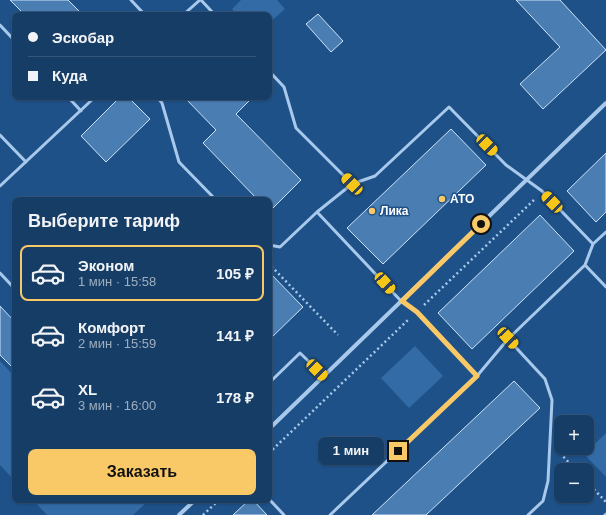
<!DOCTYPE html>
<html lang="ru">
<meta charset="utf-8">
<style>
body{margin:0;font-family:Helvetica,sans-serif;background:#23486f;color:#f1f3f6;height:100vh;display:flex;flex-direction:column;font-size:15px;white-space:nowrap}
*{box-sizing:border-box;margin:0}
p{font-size:13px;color:#9eaebf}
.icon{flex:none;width:22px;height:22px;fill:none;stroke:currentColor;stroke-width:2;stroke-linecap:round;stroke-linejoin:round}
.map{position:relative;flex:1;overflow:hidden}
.drawer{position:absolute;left:12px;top:197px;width:260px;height:306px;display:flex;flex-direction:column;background:#163d66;border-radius:8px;box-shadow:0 1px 3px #0004,0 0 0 1px #35567a}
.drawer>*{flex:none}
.guide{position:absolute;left:12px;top:12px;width:260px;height:88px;border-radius:8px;box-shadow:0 1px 3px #0004,0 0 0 1px #35567a;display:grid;align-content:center;height:88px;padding:0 16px;background:#163d66}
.controls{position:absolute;left:554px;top:415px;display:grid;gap:8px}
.controls a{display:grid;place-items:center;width:40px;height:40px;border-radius:8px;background:#163d66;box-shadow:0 1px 3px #0004,0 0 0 1px #35567a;font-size:20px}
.end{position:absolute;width:18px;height:18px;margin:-9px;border:5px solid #fac967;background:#111;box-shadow:0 0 0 2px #111}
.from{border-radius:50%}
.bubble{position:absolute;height:28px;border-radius:8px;background:#163d66;box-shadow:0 1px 3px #0004,0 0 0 1px #35567a;font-size:13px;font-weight:600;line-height:28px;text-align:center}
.car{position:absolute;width:12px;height:24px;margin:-12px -6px;border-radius:5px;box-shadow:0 0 3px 1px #0007;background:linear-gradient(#f5c518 24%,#345 0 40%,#f5c518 0 76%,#345 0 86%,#f5c518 0)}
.guide b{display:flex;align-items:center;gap:14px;height:38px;font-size:15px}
.guide b+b{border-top:1px solid #35567a}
.guide i{width:10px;height:10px;background:#f1f3f6}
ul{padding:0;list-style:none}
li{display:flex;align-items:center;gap:12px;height:56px;margin:0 8px 6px;padding:0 8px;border:2px solid transparent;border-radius:8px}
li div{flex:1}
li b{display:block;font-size:15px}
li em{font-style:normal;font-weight:600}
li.active{border-color:#fac967}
li>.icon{width:36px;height:36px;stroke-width:1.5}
h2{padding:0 16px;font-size:18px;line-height:48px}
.action{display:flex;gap:8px;margin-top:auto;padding:8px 16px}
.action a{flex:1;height:46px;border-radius:8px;background:#fac967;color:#111;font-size:16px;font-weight:600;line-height:46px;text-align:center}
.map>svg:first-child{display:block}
</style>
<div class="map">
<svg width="606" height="515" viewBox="0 0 606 515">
<rect width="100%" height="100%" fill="#1e5188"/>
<path fill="#326ba6" d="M241 0H277L285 9 269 23V15H237L232 9Z
M415 346 443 376 409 408 381 378Z
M0 361 15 377V481L0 465Z
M605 434H606V477L584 454Z
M33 500H149L133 515H47Z"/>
<path fill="#4a7db2" stroke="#cde2f8" d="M10 0H68L83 15H25Z
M516 0H560L606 50 543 109 520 84 560 47Z
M318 14 343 41 331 52 306 24Z
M120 97H128L150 119 106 162 81 136Z
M184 97H253L236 114 301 180 269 212V200H258L203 143 216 130Z
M451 129 486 165 383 264 347 228Z
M606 153V212L596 222 567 191Z
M540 215 574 251 472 349 438 313Z
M269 272 303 307 269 340Z
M0 306 15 322V370L0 355Z
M514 381 540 408 426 515H372Z
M249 500H253L267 515H233Z"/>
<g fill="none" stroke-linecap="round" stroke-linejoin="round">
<path stroke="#a8c9eb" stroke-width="2.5" stroke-dasharray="2 3" stroke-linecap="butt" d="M269 262 271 266 338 335
M424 305 535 199
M269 453 409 319
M560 453 576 470
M587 482 606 502
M203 515 219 500"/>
<path stroke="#a8c9eb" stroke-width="3" d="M131 0 145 15
M201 0 215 15
M183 15 200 0
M0 25 15 41
M269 71 284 87 296 128 352 184 375 176 449 107 506 165 542 191 593 244 606 232
M68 97 81 111
M157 97 162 103 179 162 216 200
M0 135 26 162
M0 186 95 97
M317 212 352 184
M593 244 585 265 606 287
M269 245 280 247 317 212 401 301 417 312 477 376 330 515
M0 273 15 289
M508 339 545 379 552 400 548 481 543 501 528 515
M477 376 508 339 585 265
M269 383 300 353 324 376
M269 499 284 515
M605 515 606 514"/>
<path stroke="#a8c9eb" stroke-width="4" d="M269 429 606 103
M179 515 195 500"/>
</g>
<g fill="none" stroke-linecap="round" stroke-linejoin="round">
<path stroke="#fac967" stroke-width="5" d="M398 451 477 376 417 312 402 301 481 224"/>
</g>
<g fill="#fac967" stroke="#1e5188" stroke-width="1.5">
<circle cx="442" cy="199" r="4"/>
<circle cx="372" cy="211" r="4"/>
</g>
<g text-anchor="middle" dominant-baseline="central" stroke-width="3" stroke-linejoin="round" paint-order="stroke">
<g font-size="12" font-weight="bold" fill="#fff" stroke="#1e5188" text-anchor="start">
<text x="450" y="199">АТО</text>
<text x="380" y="211">Лика</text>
</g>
</g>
</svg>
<div class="controls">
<a>+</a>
<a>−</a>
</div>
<i class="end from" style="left:481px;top:224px"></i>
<i class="end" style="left:398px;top:451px"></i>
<div class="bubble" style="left:318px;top:437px;width:66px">1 мин</div>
<i class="car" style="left:487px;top:145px;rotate:135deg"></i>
<i class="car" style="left:352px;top:184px;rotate:315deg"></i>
<i class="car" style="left:552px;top:202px;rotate:316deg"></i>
<i class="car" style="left:385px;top:283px;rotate:138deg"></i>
<i class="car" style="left:508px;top:338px;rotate:137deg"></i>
<i class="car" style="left:317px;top:370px;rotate:135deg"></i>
<div class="guide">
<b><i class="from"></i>Эскобар</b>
<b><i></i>Куда</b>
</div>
<section class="drawer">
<h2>Выберите тариф</h2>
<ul>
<li class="active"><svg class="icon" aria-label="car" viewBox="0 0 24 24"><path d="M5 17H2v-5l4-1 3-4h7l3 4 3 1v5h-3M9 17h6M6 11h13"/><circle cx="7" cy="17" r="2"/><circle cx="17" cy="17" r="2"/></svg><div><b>Эконом</b><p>1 мин · 15:58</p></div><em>105 ₽</em></li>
<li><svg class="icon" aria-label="car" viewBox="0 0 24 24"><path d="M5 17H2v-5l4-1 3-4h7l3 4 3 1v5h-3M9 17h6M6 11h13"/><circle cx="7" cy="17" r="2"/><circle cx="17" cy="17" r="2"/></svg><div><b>Комфорт</b><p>2 мин · 15:59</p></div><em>141 ₽</em></li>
<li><svg class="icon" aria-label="car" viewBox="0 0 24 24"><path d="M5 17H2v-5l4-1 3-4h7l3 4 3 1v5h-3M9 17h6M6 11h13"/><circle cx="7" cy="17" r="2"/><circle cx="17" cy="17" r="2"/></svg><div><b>XL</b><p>3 мин · 16:00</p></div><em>178 ₽</em></li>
</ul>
<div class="action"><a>Заказать</a></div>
</section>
</div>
